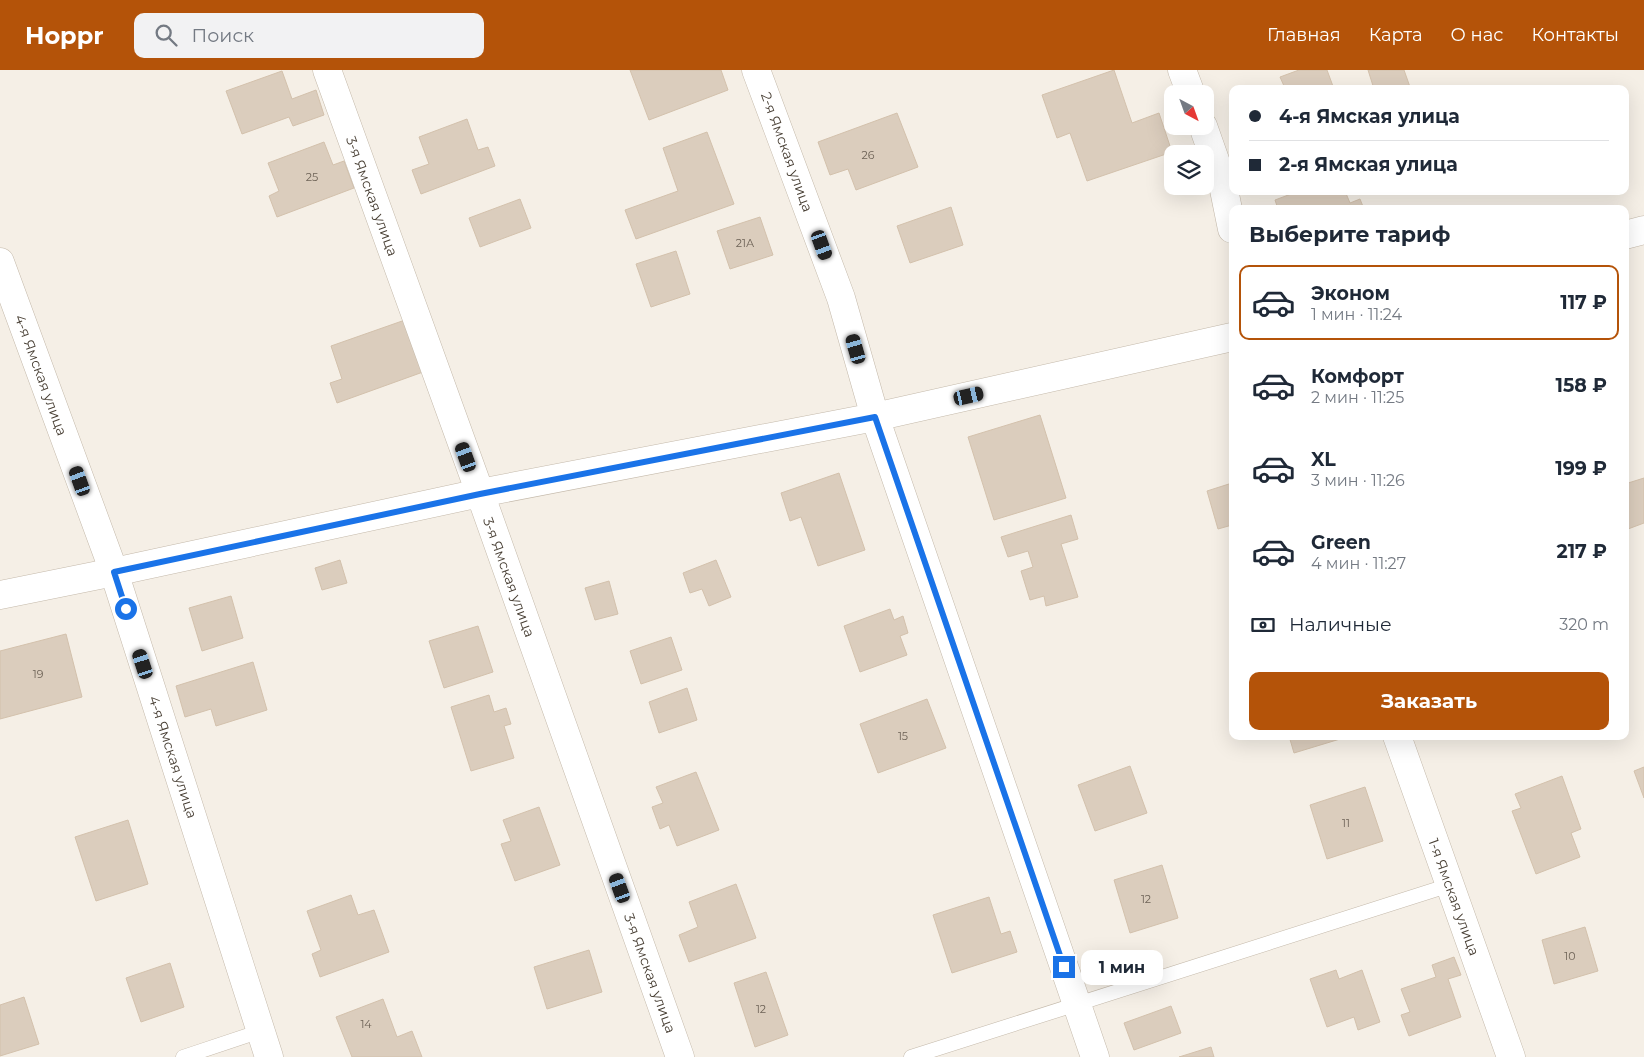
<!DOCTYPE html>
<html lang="ru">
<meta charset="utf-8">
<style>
body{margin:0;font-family:Montserrat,sans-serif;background:#f2f2f3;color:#1f2937;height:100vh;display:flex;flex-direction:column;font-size:19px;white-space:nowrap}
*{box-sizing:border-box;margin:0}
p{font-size:16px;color:#747a83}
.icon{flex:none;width:28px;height:28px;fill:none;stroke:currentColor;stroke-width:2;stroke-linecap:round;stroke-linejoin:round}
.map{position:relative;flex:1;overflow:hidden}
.sheet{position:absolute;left:1229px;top:135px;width:400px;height:535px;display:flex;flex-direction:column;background:#fff;border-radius:10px;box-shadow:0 5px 20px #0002}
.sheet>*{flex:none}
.guide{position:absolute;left:1229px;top:15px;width:400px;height:110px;border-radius:10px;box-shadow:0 5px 20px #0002;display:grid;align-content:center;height:110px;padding:0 20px;background:#fff}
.needle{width:32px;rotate:139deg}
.fabs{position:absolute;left:1164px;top:15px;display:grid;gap:10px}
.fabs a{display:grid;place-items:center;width:50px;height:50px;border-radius:10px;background:#fff;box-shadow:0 5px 20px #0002;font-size:25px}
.end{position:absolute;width:22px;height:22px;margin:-11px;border:6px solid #1a73e8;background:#fff;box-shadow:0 0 0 2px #fff}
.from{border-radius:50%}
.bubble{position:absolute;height:35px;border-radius:10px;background:#fff;box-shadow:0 5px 20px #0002;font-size:16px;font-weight:700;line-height:35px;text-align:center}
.car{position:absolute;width:15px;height:30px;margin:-15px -8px;border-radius:6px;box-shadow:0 0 4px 1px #0007;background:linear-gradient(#222 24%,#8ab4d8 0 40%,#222 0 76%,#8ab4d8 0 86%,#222 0)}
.guide b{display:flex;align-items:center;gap:18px;height:48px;font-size:19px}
.guide b+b{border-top:1px solid #e0e1e3}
.guide i{width:12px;height:12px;background:#1f2937}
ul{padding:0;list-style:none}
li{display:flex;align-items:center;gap:15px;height:75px;margin:0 10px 8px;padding:0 10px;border:2px solid transparent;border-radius:10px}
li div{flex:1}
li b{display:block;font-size:19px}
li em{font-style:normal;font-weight:700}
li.current{border-color:#b45309}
li>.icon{width:45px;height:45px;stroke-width:1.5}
h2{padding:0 20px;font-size:22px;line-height:60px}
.pay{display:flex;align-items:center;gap:12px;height:55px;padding:0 20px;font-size:19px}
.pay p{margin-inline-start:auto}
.primary-button{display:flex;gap:10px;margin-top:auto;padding:10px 20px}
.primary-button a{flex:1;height:58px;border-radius:10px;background:#b45309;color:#fff;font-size:20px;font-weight:700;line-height:58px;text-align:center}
header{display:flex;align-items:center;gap:30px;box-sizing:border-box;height:70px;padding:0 25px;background:#b45309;color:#fff}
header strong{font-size:24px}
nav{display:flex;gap:28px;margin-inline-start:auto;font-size:18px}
.search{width:350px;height:45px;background:#f2f2f3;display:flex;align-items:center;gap:12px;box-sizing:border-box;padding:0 18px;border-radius:10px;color:#747a83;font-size:19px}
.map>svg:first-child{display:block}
</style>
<header>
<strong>Hoppr</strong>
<div class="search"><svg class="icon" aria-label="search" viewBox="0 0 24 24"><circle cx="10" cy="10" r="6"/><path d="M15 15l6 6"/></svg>Поиск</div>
<nav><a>Главная</a><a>Карта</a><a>О нас</a><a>Контакты</a></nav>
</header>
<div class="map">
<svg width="1644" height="987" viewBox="0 0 1644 987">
<rect width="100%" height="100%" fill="#f5efe6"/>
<path fill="#dbcdbd" stroke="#d3c1ac" d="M630 0H721L728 20 649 50Z
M1114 0 1132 53 1159 43 1172 82 1087 111 1070 63 1057 68 1042 25Z
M1299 0H1327L1334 19H1276L1284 16 1280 7Z
M1368 0H1404L1410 17 1403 19H1374Z
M282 1 292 29 316 20 324 45 293 56 289 47 242 64 226 21Z
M897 43 918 97 856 120 848 99 830 105 818 72Z
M467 49 478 80 488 77 495 96 421 124 412 100 429 94 419 67Z
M707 62 734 134 636 169 625 140 678 121 663 78Z
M324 72 333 95 344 91 354 118 277 147 269 126 279 121 268 93Z
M1299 121H1345L1350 133 1360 129 1364 139H1278L1275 130Z
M520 129 531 158 480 177 469 148Z
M951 137 963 175 910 193 897 156Z
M760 147 773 185 730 199 717 161Z
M676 181 690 224 651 237 636 194Z
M405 250 423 302 337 333 330 313 342 309 331 276Z
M1040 345 1066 428 994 450 968 367Z
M839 403 865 480 818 496 801 447 790 451 781 423Z
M1644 408V453L1628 459 1625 451V414Z
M1232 413V455L1218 459 1207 421Z
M1071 445 1078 469 1061 474 1078 527 1046 536 1044 526 1030 530 1021 501 1033 497 1028 481 1008 487 1001 467Z
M340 490 347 513 322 520 315 498Z
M716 490 731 527 709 536 702 519 690 523 683 503Z
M609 511 618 544 595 550 585 518Z
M231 526 243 568 202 581 189 538Z
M890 539 894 550 903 546 908 563 900 566 907 585 860 602 844 556Z
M478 556 493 602 444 618 429 571Z
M66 564 82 627 0 649V581Z
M671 567 682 600 641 614 630 581Z
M253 592 267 640 216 656 211 639 185 647 176 616Z
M687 618 697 650 659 663 649 632Z
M489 625 494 642 506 638 511 654 504 656 514 688 471 701 451 637Z
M927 629 946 678 878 703 860 654Z
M1289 666H1339L1340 669 1294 683Z
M1130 696 1147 743 1095 761 1078 715Z
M1644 697V728L1634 701Z
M696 702 719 760 677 776 669 755 660 759 652 737 663 733 656 717Z
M1562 706 1581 759 1571 763 1580 787 1536 804 1512 741 1521 738 1515 724Z
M1365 717 1383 771 1327 789 1310 735Z
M539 737 560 795 515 811 501 774 511 771 503 750Z
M128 750 148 814 96 831 75 767Z
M1162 795 1178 848 1130 863 1114 810Z
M736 814 756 868 689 892 679 865 698 857 689 832Z
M351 825 358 845 374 840 389 882 320 907 312 884 321 880 307 841Z
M989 827 1001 864 1010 861 1017 882 952 903 933 845Z
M1585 857 1598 901 1554 914 1542 870Z
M589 880 602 922 547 939 534 897Z
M1454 887 1461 905 1448 909 1461 947 1409 966 1401 945 1410 942 1401 919 1436 907 1432 895Z
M170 893 184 937 141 952 126 908Z
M1336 900 1339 909 1362 900 1380 952 1358 960 1354 947 1327 957 1310 909Z
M766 902 788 965 755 977 734 913Z
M24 927 39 974 0 986V935Z
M383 929 397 967 412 961 422 987H352L336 947Z
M1171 936 1181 963 1134 980 1124 953Z
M1211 977 1214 987H1179Z"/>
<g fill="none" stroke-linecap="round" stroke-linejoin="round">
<defs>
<path id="lane" d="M183 987 261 961
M911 987 1450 815"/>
<path id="street" d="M327 0 480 423 680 987
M756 0 841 228 875 347 1095 987
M1182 0 1191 24
M1203 56 1222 110 1232 159
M1625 165 1644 160
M0 192 114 502 269 987
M0 525 114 502 480 423 875 347 1232 267
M1397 666 1511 987"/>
</defs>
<use href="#lane" stroke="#c4b9aa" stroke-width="15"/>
<use href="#street" stroke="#c4b9aa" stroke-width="29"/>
<use href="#lane" stroke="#fff" stroke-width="14"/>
<use href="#street" stroke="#fff" stroke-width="28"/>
</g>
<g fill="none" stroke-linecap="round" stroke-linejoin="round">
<path stroke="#1a73e8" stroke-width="6" d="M126 539 114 502 480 424 875 347 1064 897"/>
</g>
<g text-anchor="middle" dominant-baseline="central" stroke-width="4" stroke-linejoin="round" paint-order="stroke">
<g font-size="11" fill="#6d6256">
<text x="868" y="85">26</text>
<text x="312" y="107">25</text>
<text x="745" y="173">21А</text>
<text x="38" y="604">19</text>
<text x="903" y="666">15</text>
<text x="1346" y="753">11</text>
<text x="1146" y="829">12</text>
<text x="1570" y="886">10</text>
<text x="761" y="939">12</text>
<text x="366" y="954">14</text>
</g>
<g font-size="14" fill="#483f34" stroke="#fff">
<text transform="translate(787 82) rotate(70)">2-я Ямская улица</text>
<text transform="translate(372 126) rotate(70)">3-я Ямская улица</text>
<text transform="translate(41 305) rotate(70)">4-я Ямская улица</text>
<text transform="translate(509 507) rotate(70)">3-я Ямская улица</text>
<text transform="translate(173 687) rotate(72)">4-я Ямская улица</text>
<text transform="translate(1454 827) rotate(70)">1-я Ямская улица</text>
<text transform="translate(650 903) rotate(70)">3-я Ямская улица</text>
</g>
</g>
</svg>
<div class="fabs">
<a><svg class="needle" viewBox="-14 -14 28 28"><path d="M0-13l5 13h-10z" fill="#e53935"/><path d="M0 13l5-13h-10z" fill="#747a83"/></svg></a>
<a><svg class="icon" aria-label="layers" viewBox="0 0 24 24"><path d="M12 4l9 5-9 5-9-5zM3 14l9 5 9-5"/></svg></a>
</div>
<i class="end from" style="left:126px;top:539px"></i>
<i class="end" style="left:1064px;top:897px"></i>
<div class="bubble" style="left:1081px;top:880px;width:82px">1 мин</div>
<i class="car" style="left:822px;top:175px;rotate:160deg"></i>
<i class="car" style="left:856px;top:279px;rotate:344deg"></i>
<i class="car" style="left:969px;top:326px;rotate:77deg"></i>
<i class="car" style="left:466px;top:387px;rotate:340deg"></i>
<i class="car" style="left:80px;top:411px;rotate:340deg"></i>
<i class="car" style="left:143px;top:594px;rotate:342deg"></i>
<i class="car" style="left:620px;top:818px;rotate:340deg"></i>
<div class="guide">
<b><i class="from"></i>4-я Ямская улица</b>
<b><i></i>2-я Ямская улица</b>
</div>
<section class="sheet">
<h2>Выберите тариф</h2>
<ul>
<li class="current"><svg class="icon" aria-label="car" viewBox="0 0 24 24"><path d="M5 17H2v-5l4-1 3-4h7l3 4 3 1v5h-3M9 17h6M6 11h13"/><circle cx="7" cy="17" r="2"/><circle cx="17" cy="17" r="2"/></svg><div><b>Эконом</b><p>1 мин · 11:24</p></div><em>117 ₽</em></li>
<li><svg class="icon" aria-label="car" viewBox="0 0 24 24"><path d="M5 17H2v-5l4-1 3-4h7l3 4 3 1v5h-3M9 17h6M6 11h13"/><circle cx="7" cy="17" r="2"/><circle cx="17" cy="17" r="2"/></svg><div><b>Комфорт</b><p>2 мин · 11:25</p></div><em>158 ₽</em></li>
<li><svg class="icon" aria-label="car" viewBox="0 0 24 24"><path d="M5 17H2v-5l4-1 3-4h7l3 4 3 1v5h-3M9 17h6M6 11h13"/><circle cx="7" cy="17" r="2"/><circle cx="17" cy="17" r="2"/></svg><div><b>XL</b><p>3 мин · 11:26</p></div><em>199 ₽</em></li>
<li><svg class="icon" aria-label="car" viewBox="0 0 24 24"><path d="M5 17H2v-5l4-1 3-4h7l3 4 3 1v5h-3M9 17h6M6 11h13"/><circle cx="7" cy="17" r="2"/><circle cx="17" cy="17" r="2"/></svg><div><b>Green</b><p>4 мин · 11:27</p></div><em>217 ₽</em></li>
</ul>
<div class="pay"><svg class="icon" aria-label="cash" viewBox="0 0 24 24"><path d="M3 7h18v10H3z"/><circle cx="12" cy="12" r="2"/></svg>Наличные<p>320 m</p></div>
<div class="primary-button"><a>Заказать</a></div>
</section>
</div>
